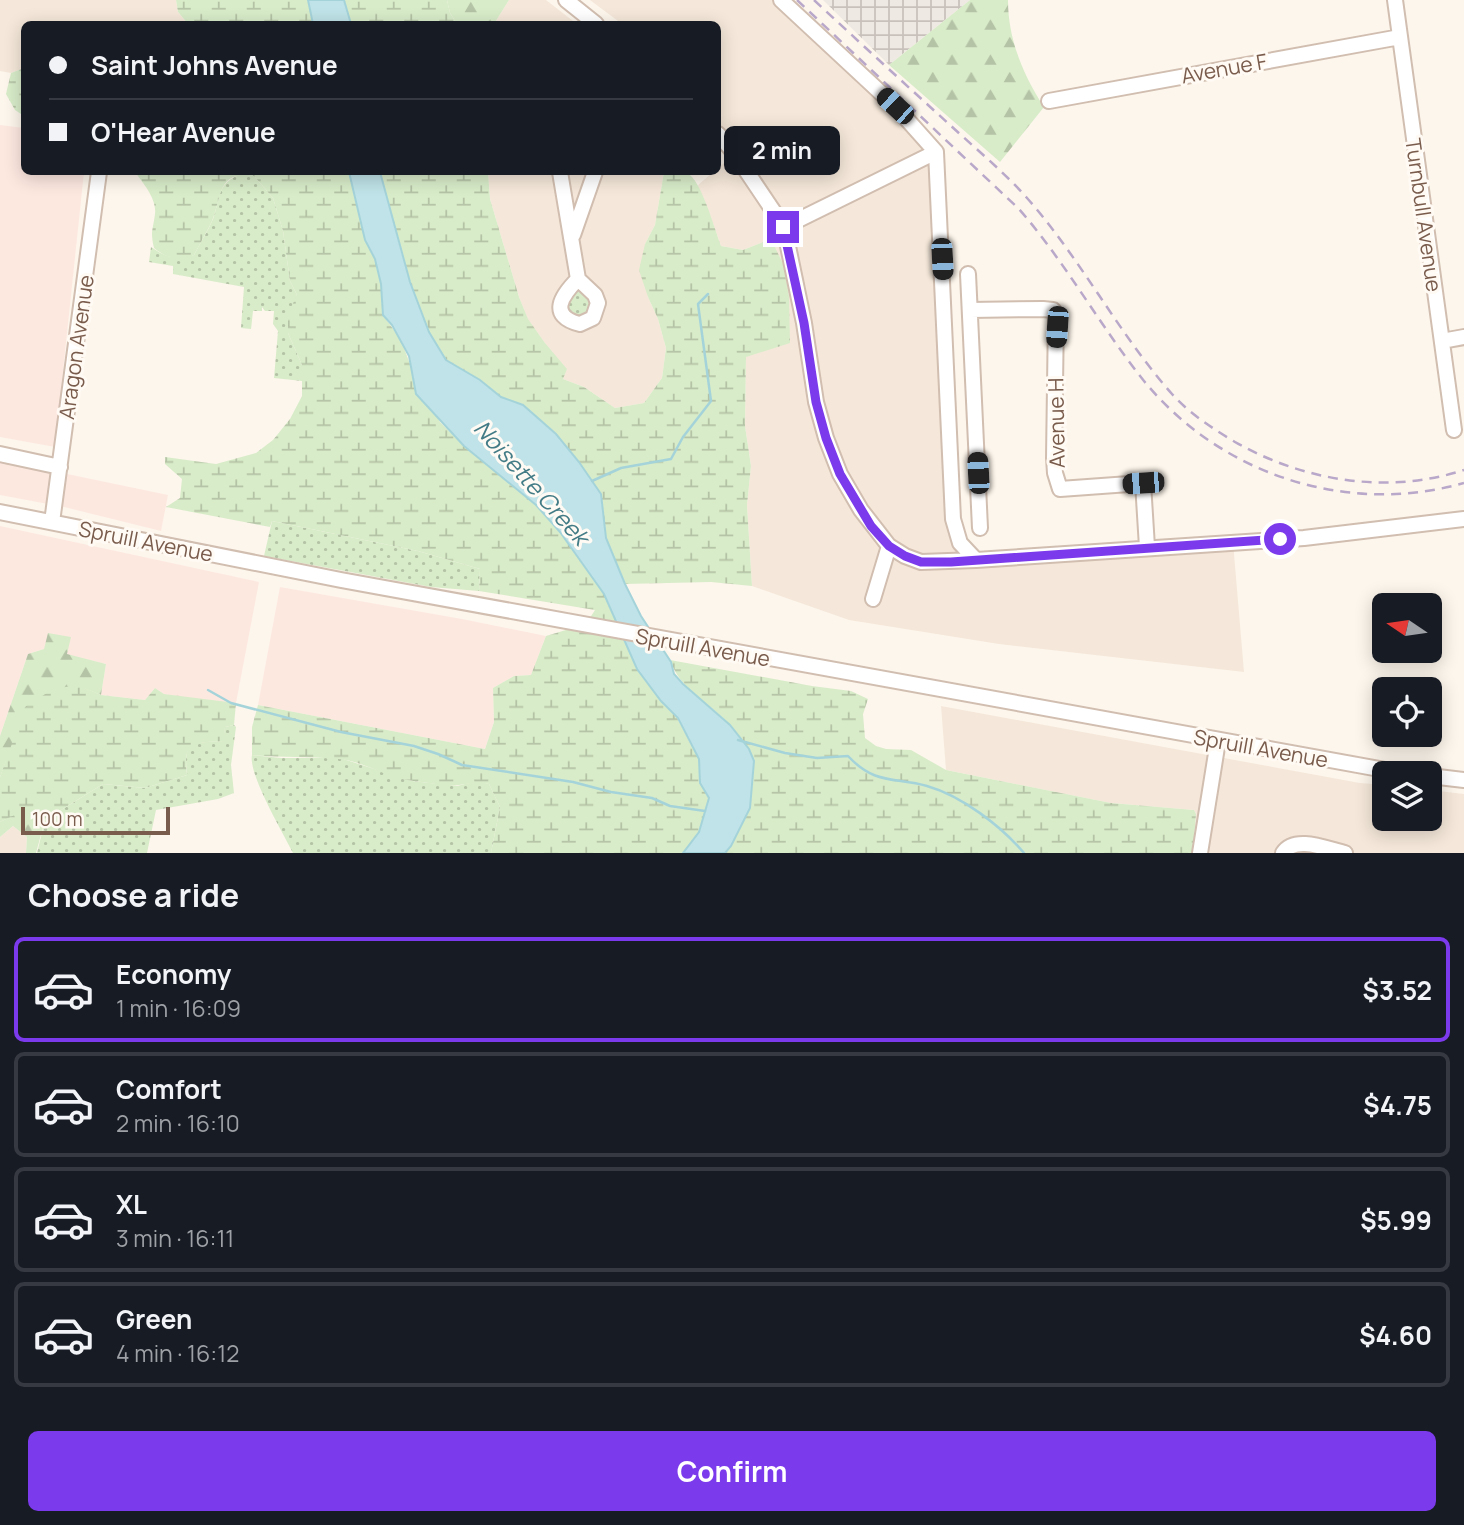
<!DOCTYPE html>
<meta charset="utf-8">
<style>
body{margin:0;font-family:Manrope,sans-serif;background:#242831;color:#f1f3f6;height:100vh;display:flex;flex-direction:column;font-size:26px;white-space:nowrap}
*{box-sizing:border-box;margin:0}
p{font-size:23px;color:#9ea1a6}
.icon{flex:none;width:38px;height:38px;fill:none;stroke:currentColor;stroke-width:2;stroke-linecap:round;stroke-linejoin:round}
.map{position:relative;height:853px;overflow:hidden}
.details{display:flex;flex-direction:column;background:#171b24;flex:1}
.details>*{flex:none}
.guide{position:absolute;left:21px;top:21px;width:700px;height:154px;border-radius:10px;box-shadow:0 4px 18px #0003;display:grid;align-content:center;height:154px;padding:0 28px;background:#171b24}
.needle{width:46px;rotate:283deg}
.tools{position:absolute;left:1372px;top:593px;display:grid;gap:14px}
.tools a{display:grid;place-items:center;width:70px;height:70px;border-radius:10px;background:#171b24;box-shadow:0 4px 18px #0003;font-size:35px}
.scale{position:absolute;left:21px;bottom:18px;width:149px;box-sizing:border-box;padding-left:7px;border:4px solid #7a5c4d;border-top:0;font-size:19px;line-height:24px;white-space:nowrap;color:#7a5c4d;-webkit-text-stroke:5px #fffaf3;paint-order:stroke}
.end{position:absolute;width:32px;height:32px;margin:-16px;border:9px solid #7c3aed;background:#fff;box-shadow:0 0 0 4px #fff}
.from{border-radius:50%}
.bubble{position:absolute;height:49px;border-radius:10px;background:#171b24;box-shadow:0 4px 18px #0003;font-size:23px;font-weight:700;line-height:49px;text-align:center}
.car{position:absolute;width:21px;height:42px;margin:-21px -10px;border-radius:9px;box-shadow:0 0 5px 2px #0007;background:linear-gradient(#222 24%,#8ab4d8 0 40%,#222 0 76%,#8ab4d8 0 86%,#222 0)}
.guide b{display:flex;align-items:center;gap:24px;height:66px;font-size:26px}
.guide b+b{border-top:2px solid #363941}
.guide i{width:18px;height:18px;background:#f1f3f6}
ul{padding:0;list-style:none}
li{display:flex;align-items:center;gap:21px;height:105px;margin:0 14px 10px;padding:0 14px;border:4px solid #363941;border-radius:10px}
li div{flex:1}
li b{display:block;font-size:26px}
li em{font-style:normal;font-weight:700}
li.active{border-color:#7c3aed}
li>.icon{width:63px;height:63px;stroke-width:1.5}
h2{padding:0 28px;font-size:32px;line-height:84px}
.cta{display:flex;gap:14px;margin-top:auto;padding:14px 28px}
.cta a{flex:1;height:80px;border-radius:10px;background:#7c3aed;color:#fff;font-size:28px;font-weight:700;line-height:80px;text-align:center}
.map>svg:first-child{display:block}
</style>
<div class="map">
<svg width="1464" height="853" viewBox="0 0 1464 853">
<defs>
<pattern id="industrial-grid" width="8" height="8" patternUnits="userSpaceOnUse" patternTransform="scale(1.75)"><rect width="8" height="8" fill="#efe9e4"/><path d="M0 4h8M4 0v8" fill="none" stroke="#c7c0bb"/></pattern>
<pattern id="grass-dots" width="8" height="8" patternUnits="userSpaceOnUse" patternTransform="scale(1.75)"><rect width="8" height="8" fill="#d8ecc9"/><path d="M2 2h.1M6 6h.1" fill="none" stroke="#b4c2a5" stroke-width="1.8" stroke-linecap="round"/></pattern>
<pattern id="forest-firs" width="22" height="20" patternUnits="userSpaceOnUse" patternTransform="scale(1.75)"><rect width="22" height="20" fill="#d8ecc9"/><path d="M5 1l3.5 6h-7zM16 11l3.5 6h-7z" fill="#b4c2a5"/></pattern>
<pattern id="wetland-marsh" width="20" height="14" patternUnits="userSpaceOnUse" patternTransform="scale(1.75)"><rect width="20" height="14" fill="#d8ecc9"/><path d="M1 5h8M5 5V1M11 12h8M15 12V8" fill="none" stroke="#b4c2a5"/></pattern>
</defs>
<rect width="100%" height="100%" fill="#fdf6ec"/>
<path fill="#f5e8da" d="M0 0H176L178 12 188 24H24V68L11 73 0 71Z
M509 0H546L577 24H494Z
M590 0H781L936 152 953 519 976 560 1233 542 1244 672 999 644 849 620 752 586 747 505 751 466 745 426 746 357 771 239 743 250 721 246 704 199 697 186 713 172H718V168L735 154 718 134V24H622Z
M488 172H664L655 225 645 244 648 297 658 319 666 348 662 378 644 403 615 408 584 387 563 379 545 343 528 320 519 297 490 199Z
M941 706 1360 783 1384 785V819H1430V790L1464 794V853H1193L1196 814 1194 810 1111 803 946 770Z
M13 826 27 837 26 853H0V837Z"/>
<path fill="#fde8e0" d="M0 125 24 128V172H84L55 447 0 437Z
M0 460 168 495 161 531 64 507 0 495Z
M0 526 259 582 236 703H216L164 694 155 688 145 700 101 695 106 664 44 649 28 654 0 736Z
M280 587 462 619 546 636 531 675 514 676 493 688 494 722 485 749 258 705Z"/>
<path fill="url(#industrial-grid)" d="M823 0H970L889 65Z"/>
<path fill="url(#grass-dots)" d="M242 174 254 176 273 198 283 231 290 281 297 295 288 333 302 365V381L274 378 278 331 273 324 274 311H265L262 307V311H253L251 329 241 328 244 287 173 274V266L149 262 151 247C167 258 175 260 194 255 200 243 208 231 213 219 221 197 216 183 242 174Z
M566 304a13 13 0 1 1 26 0a13 13 0 1 1-26 0Z
M272 521 418 551 480 569 479 591 431 587 264 556Z
M234 725 236 727 231 765 234 793 218 799 156 810 147 853H37L45 820 103 784 145 788 187 775C183 739 192 743 223 741L225 727Z
M252 755 281 758H340L412 781 457 786 477 781 489 784 500 807 491 853H293C283 833 248 774 252 755Z"/>
<path fill="url(#forest-firs)" d="M447 0H509L494 24H457L450 13Z
M970 0H1008C1008 39 1023 75 1044 107L1000 162 889 65Z
M48 633 71 637 67 654 106 664 101 695 79 686 10 751 0 777V736L28 654 44 649Z
M21 811 45 820 36 853H26L27 837 13 826 0 837V822Z"/>
<path fill="url(#wetland-marsh)" d="M176 0H308L313 24H188L178 12Z
M344 0H447L450 13 457 24H351Z
M24 68V116L15 110 6 94 11 73Z
M135 172H349L365 240 375 259 381 284 383 315 401 340 413 372 440 422 464 446 536 505 560 532 604 594 625 640 653 690 677 718 699 759 700 783 709 798 699 832 683 853H491L500 807 489 784C472 780 458 788 442 785 424 782 405 781 389 775 372 769 356 760 338 759 309 756 280 758 252 755V727L258 705 485 749 494 722 493 688 514 676 531 675 546 636 586 624 595 610 479 591 480 569 418 551 272 521 270 527 166 507 180 498 182 479 165 464V457L216 464 256 453 273 440 290 419 302 396V365L288 333V314L297 295 290 281 283 231 273 198 254 176C217 170 222 197 212 221 207 232 200 243 194 255 179 262 166 258 154 248 150 231 153 230 155 214 157 199 143 183 135 172Z
M380 172H488L490 199 519 297 528 319 545 343 567 369 563 379 584 387 615 408 644 403 662 378 666 348 658 319 648 297 639 270 645 244 655 225 664 172C671 172 681 170 687 173 701 179 715 230 721 246L743 250 771 239 784 266 789 297 790 343 746 357 745 426 751 466 747 505 752 586 711 582 625 584 606 538 603 525 523 405 501 397 480 380 446 360 429 332 410 282Z
M670 660 812 686 851 691 868 699 863 714 865 738 876 746 886 749 911 750 946 770 1111 803 1194 810 1196 814 1193 853H725L731 846 748 749C741 740 736 731 728 723 705 699 682 692 670 660Z
M78 685 101 695 145 700 155 688 164 694 236 703 234 725 225 727 224 741C195 743 182 740 187 775L145 788 103 784 45 820 21 812 0 822V777L25 707 53 689Z"/>
<path fill="#bfe3e8" stroke="#a5d3da" stroke-width="2" d="M308 0H344L351 24H313Z
M349 172H380L410 282 429 332 446 360 480 380 501 397 523 405 556 434 579 462 601 494 606 538 625 584 641 616 671 662 674 674 683 684 730 725 749 749 754 761 750 808 731 846 725 853H683L699 832 709 798 700 783 699 759 678 718 661 701 637 669 604 594 560 532 536 505 464 446 416 394 409 356 392 325 383 315 381 284 375 259 365 240Z"/>
<g fill="none" stroke-linecap="round" stroke-linejoin="round">
<path stroke="#a5d3da" stroke-width="2.5" d="M592 481 621 468 671 459 683 437 711 401 698 304 708 294
M208 690 231 703 341 732 414 746 438 754 462 765 573 782 611 792 652 798 670 806 705 811
M738 740 785 753 817 758 848 756C875 785 894 777 927 786 962 796 1001 826 1024 853"/>
<defs>
<path id="minor" d="M566 0 596 24
M781 0 895 106 936 152 953 519 960 543 976 560 1304 538 1464 519
M1395 0 1454 430
M1049 101 1400 37
M718 134 735 154 784 227 804 323 816 402 826 438 840 474 861 510 889 546 905 556 921 562 976 560
M560 172 578 279
M784 227 936 152
M573 235 595 172
M968 274 980 528
M578 279 595 295 598 303 593 318 580 324C547 316 562 295 578 279Z
M970 310 1043 309 1053 310 1056 314 1054 458 1055 473 1060 489 1143 483 1147 547
M1442 341 1464 337
M0 454 60 467
M0 512 341 580 1407 774
M52 522 99 172
M873 599 889 546
M1430 776 1464 780
M1200 853 1218 741
M1283 853C1295 835 1327 849 1345 853"/>
</defs>
<use href="#minor" stroke="#d1beb0" stroke-width="18"/>
<use href="#minor" stroke="#fff" stroke-width="14"/>
<path stroke="#b9a8c9" stroke-width="2.5" stroke-dasharray="10 7" stroke-linecap="butt" d="M797 0 1019 209C1066 263 1100 326 1144 381 1221 475 1347 516 1464 483
M814 0C859 42 905 84 950 125 976 149 1004 172 1027 198 1081 259 1118 333 1172 394 1190 414 1212 428 1235 442 1304 481 1387 495 1464 470"/>
</g>
<g fill="none" stroke-linecap="round" stroke-linejoin="round">
<path stroke="#7c3aed" stroke-width="9" d="M783 227 804 323 816 402 826 438 840 474 871 526 889 546 905 556 921 562H951L1280 539"/>
</g>
<g text-anchor="middle" dominant-baseline="central" stroke-width="6" stroke-linejoin="round" paint-order="stroke">
<g font-size="21" fill="#7a5c4d" stroke="#fffaf3">
<text transform="translate(1224 68) rotate(-10)">Avenue F</text>
<text transform="translate(1424 215) rotate(82)">Turnbull Avenue</text>
<text transform="translate(76 347) rotate(-82)">Aragon Avenue</text>
<text transform="translate(1056 423) rotate(-91)">Avenue H</text>
<text transform="translate(146 541) rotate(11)">Spruill Avenue</text>
<text transform="translate(703 647) rotate(10)">Spruill Avenue</text>
<text transform="translate(1261 748) rotate(10)">Spruill Avenue</text>
</g>
<g font-size="23" font-style="italic" fill="#437c86" stroke="#fffaf3">
<text transform="translate(532 482) rotate(48)">Noisette Creek</text>
</g>
</g>
</svg>
<div class="tools">
<a><svg class="needle" viewBox="-14 -14 28 28"><path d="M0-13l5 13h-10z" fill="#e53935"/><path d="M0 13l5-13h-10z" fill="#9ea1a6"/></svg></a>
<a><svg class="icon" aria-label="locate" viewBox="0 0 24 24"><circle cx="12" cy="12" r="6"/><path d="M12 2v4M12 18v4M2 12h4M18 12h4"/></svg></a>
<a><svg class="icon" aria-label="layers" viewBox="0 0 24 24"><path d="M12 4l9 5-9 5-9-5zM3 14l9 5 9-5"/></svg></a>
</div>
<div class="scale">100 m</div>
<i class="end from" style="left:1280px;top:539px"></i>
<i class="end" style="left:783px;top:227px"></i>
<div class="bubble" style="left:724px;top:126px;width:116px">2 min</div>
<i class="car" style="left:895px;top:106px;rotate:313deg"></i>
<i class="car" style="left:942px;top:259px;rotate:177deg"></i>
<i class="car" style="left:1057px;top:327px;rotate:184deg"></i>
<i class="car" style="left:978px;top:473px;rotate:357deg"></i>
<i class="car" style="left:1143px;top:483px;rotate:266deg"></i>
<div class="guide">
<b><i class="from"></i>Saint Johns Avenue</b>
<b><i></i>O'Hear Avenue</b>
</div>
</div>
<section class="details">
<h2>Choose a ride</h2>
<ul>
<li class="active"><svg class="icon" aria-label="car" viewBox="0 0 24 24"><path d="M5 17H2v-5l4-1 3-4h7l3 4 3 1v5h-3M9 17h6M6 11h13"/><circle cx="7" cy="17" r="2"/><circle cx="17" cy="17" r="2"/></svg><div><b>Economy</b><p>1 min · 16:09</p></div><em>$3.52</em></li>
<li><svg class="icon" aria-label="car" viewBox="0 0 24 24"><path d="M5 17H2v-5l4-1 3-4h7l3 4 3 1v5h-3M9 17h6M6 11h13"/><circle cx="7" cy="17" r="2"/><circle cx="17" cy="17" r="2"/></svg><div><b>Comfort</b><p>2 min · 16:10</p></div><em>$4.75</em></li>
<li><svg class="icon" aria-label="car" viewBox="0 0 24 24"><path d="M5 17H2v-5l4-1 3-4h7l3 4 3 1v5h-3M9 17h6M6 11h13"/><circle cx="7" cy="17" r="2"/><circle cx="17" cy="17" r="2"/></svg><div><b>XL</b><p>3 min · 16:11</p></div><em>$5.99</em></li>
<li><svg class="icon" aria-label="car" viewBox="0 0 24 24"><path d="M5 17H2v-5l4-1 3-4h7l3 4 3 1v5h-3M9 17h6M6 11h13"/><circle cx="7" cy="17" r="2"/><circle cx="17" cy="17" r="2"/></svg><div><b>Green</b><p>4 min · 16:12</p></div><em>$4.60</em></li>
</ul>
<div class="cta"><a>Confirm</a></div>
</section>
